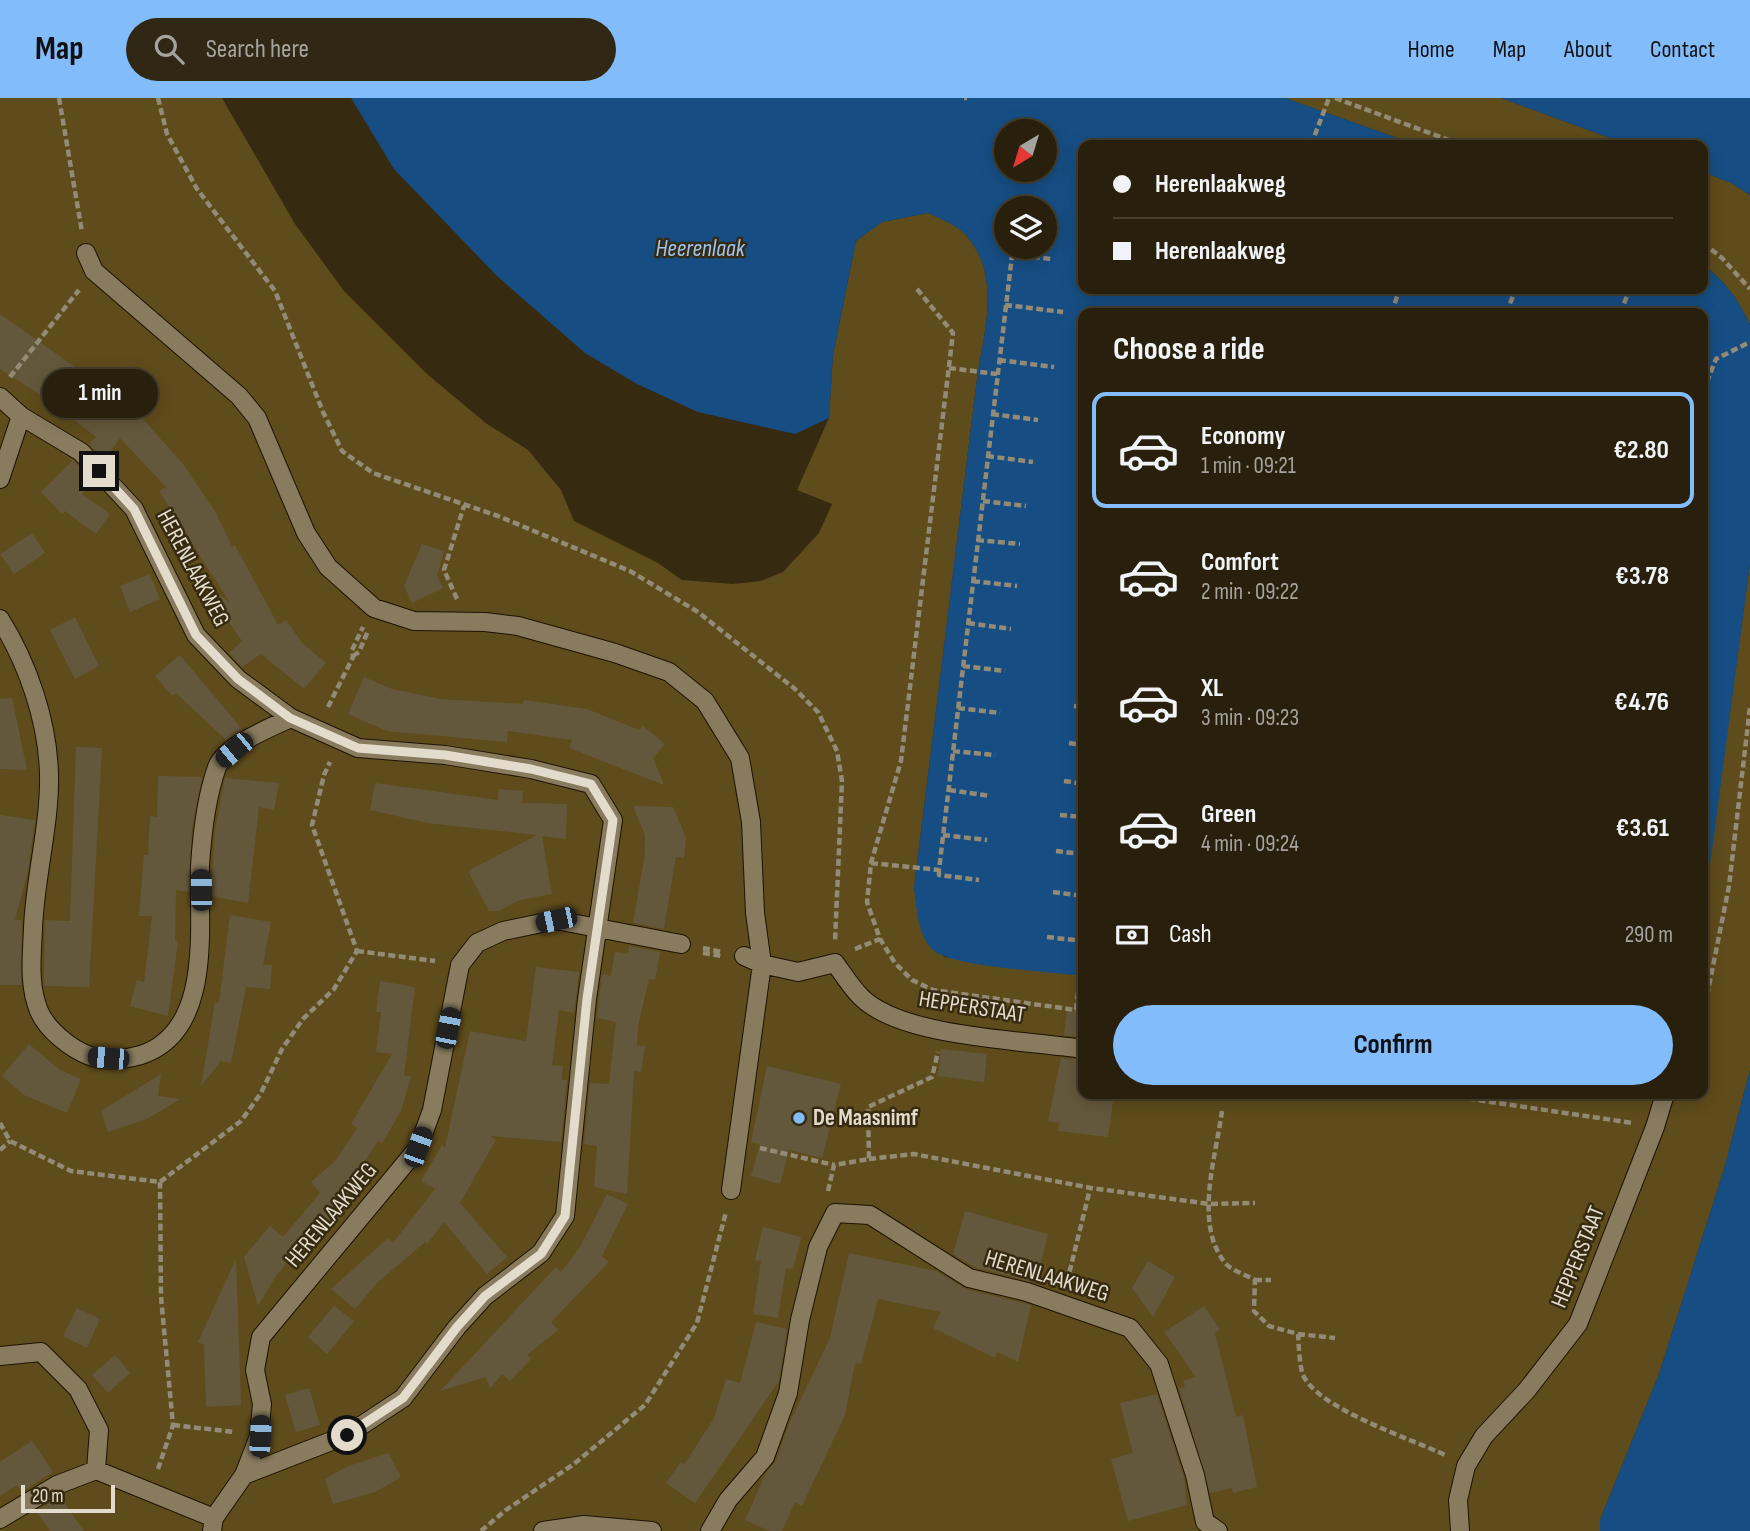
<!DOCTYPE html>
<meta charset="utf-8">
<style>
body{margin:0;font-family:"Sofia Sans Condensed",sans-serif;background:#302815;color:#f1f3f6;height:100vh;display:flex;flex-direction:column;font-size:26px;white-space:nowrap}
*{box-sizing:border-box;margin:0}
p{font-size:23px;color:#a5a39d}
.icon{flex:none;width:38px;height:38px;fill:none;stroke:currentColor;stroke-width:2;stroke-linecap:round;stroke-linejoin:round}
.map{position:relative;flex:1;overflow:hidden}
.drawer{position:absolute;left:1078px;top:210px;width:630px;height:791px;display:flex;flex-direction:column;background:#28200c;border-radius:14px;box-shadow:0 4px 18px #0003,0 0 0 2px #443e2d}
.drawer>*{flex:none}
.banner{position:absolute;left:1078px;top:42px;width:630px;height:154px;border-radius:14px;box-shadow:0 4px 18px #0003,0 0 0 2px #443e2d;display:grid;align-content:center;height:154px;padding:0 35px;background:#28200c}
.needle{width:46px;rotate:218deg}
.fabs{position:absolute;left:994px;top:21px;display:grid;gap:14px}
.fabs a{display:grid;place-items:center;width:63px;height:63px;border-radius:50%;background:#28200c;box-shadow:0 4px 18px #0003,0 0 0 2px #443e2d;font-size:35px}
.scale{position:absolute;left:21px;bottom:18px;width:94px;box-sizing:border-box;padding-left:7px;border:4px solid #e3dccc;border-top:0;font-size:19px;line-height:24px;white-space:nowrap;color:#e3dccc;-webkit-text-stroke:5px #362a10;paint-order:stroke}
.end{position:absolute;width:32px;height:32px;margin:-16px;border:9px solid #e3dccc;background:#111;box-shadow:0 0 0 4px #111}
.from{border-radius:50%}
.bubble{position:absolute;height:49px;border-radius:24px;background:#28200c;box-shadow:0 4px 18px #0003,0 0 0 2px #443e2d;font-size:23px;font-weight:700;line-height:49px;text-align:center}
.car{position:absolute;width:21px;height:42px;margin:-21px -10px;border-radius:9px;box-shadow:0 0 5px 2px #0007;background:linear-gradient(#222 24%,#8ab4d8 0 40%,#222 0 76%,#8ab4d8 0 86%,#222 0)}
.banner b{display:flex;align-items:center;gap:24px;height:66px;font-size:26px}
.banner b+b{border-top:2px solid #443e2d}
.banner i{width:18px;height:18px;background:#f1f3f6}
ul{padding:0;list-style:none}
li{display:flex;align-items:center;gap:21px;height:116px;margin:0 14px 10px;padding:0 21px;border:4px solid transparent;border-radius:14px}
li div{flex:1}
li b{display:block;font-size:26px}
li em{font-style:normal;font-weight:700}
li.current{border-color:#83bcfb}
li>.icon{width:63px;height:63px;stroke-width:1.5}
h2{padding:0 35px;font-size:32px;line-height:84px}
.pay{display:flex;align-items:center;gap:18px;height:77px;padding:0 35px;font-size:26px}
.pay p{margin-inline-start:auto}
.cta{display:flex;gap:14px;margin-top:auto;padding:14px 35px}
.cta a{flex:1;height:80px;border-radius:42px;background:#83bcfb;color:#111;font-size:28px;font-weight:700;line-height:80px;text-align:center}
header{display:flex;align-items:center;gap:42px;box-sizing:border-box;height:98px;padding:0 35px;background:#83bcfb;color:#111}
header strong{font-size:33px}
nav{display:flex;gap:38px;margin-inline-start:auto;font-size:24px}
.search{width:490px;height:63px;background:#302815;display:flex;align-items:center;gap:18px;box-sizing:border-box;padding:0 24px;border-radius:38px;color:#a5a39d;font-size:26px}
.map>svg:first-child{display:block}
</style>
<header>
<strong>Map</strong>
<div class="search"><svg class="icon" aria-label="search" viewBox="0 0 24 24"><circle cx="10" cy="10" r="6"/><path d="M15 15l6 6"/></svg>Search here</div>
<nav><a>Home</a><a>Map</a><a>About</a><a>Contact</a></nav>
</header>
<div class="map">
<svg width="1750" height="1433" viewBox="0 0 1750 1433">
<rect width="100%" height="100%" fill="#362a10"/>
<path fill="#5f4c1c" d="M0 0H222L295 126 344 193 427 276 487 326 528 352 561 392 574 423 658 465 682 482 733 486 761 483 783 474 819 435 832 406 797 392 829 320 833 257 856 143 882 124 928 115C940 121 958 127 966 137 1000 176 986 228 978 273L914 790 919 822 944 859 1083 878V996H1703V814L1750 465V972L1724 1071 1659 1276 1600 1422V1433H0Z
M1285 0H1501L1629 47H1417Z
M1703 74 1731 85 1750 97V227C1740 204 1724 181 1703 167Z"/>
<path fill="#164e84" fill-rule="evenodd" d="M351 0H1285L1417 47H1083V191H1703V167C1724 181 1740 204 1750 227V465L1704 813 1703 215H1083V878C1054 874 951 869 933 852 917 836 917 810 914 790L978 273C986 228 1000 176 966 137 958 127 940 121 928 115L882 124 856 143 833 257 829 320 795 336 698 314 637 286 585 255 497 178 394 71ZM1045 33V72H1006V33ZM1006 110H1045V149H1006Z
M1501 0H1750V97L1731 85 1703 74V47H1629Z
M1750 972V1433H1600V1422L1659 1276 1724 1071Z"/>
<path fill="#64583c" d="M0 216 75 269 71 275 121 313 128 304 183 366 216 415 232 449 235 447 278 527 286 522 303 546 326 565 304 591 261 556 242 569 229 555 242 543 208 494 211 491 230 505 159 393 166 389 120 340 104 362 89 346 96 339 51 304 0 271Z
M73 362 90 380 87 384 91 387 82 396 110 416 96 436 65 413 62 416 41 394Z
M32 435 45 455 14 476 0 456Z
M422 446 444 453 437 478 443 490 412 505 404 488Z
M150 476 160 501 130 514 120 488Z
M75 519 99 568 75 581 50 532Z
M180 557 242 631 226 642 176 595 172 598 155 578Z
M364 579 392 591 440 601 523 606 524 602 587 611 639 632 643 628 665 646 653 660 664 687 569 650 572 642 508 633 507 644 387 633 348 616Z
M12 600 27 672 0 671V601Z
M76 649 102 650 89 889 44 888 45 822 70 823Z
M158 678 202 679 192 730 189 794 176 792 175 843H178L168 918 130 908 137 882 144 884 152 818H139L144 757H148L150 718 157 719Z
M225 680 279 685 274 712 259 709 248 805 211 798 215 732Z
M375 685 498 702 499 691 523 693 522 705 567 706 566 741 542 738 552 796 520 802 499 813H489L468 773 537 737 427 725 370 712Z
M633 708 673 709 686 740 684 760 676 759 664 831 633 825 645 756V737Z
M0 717 35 722 28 773 15 822H22L21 887H0Z
M230 817 271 824 263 867H272L270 891 246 889 231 965 221 963 201 988 215 904 219 905Z
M629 848 660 854 655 882 649 881 638 928 637 947 645 948 641 974 634 973 627 1096 594 1089 597 1048 584 1046 590 985 609 986 616 924 597 920 602 876 611 878 615 854 628 856Z
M536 869 579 874 574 915 559 912 552 967 563 968 562 982H567L561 1044 491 1038 496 1042 460 1105 507 1159 487 1176 444 1124 427 1146 425 1144 377 1185 355 1211 331 1191 388 1140 393 1145 435 1091 421 1083 442 1047 445 1049 470 933 526 943Z
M380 883 415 889 404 977 411 979 401 1013 382 1045 378 1043 348 1088 357 1098 328 1124 333 1128 313 1152 304 1145 297 1151 274 1181 258 1208 244 1159 270 1128 283 1139 320 1095 311 1084 335 1063 357 1030 351 1026 392 956 376 954 381 914H376Z
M1067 912 1083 913V940L1064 937Z
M29 946 60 972 81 981 67 1015 24 997 2 978Z
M941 951 987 956 984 984 938 978Z
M1061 960 1083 962V996H1114L1108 1039 1058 1033 1059 1025 1048 1023Z
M767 968 841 986 822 1060 789 1052 780 1086 751 1078 760 1046 751 1044Z
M161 976 158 998 180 1001 147 1021 108 1034 101 1013Z
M607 1096 628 1106 602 1158 609 1164 551 1224 558 1232 527 1257 531 1261 510 1283 502 1276 490 1291 486 1279 440 1293 556 1169 561 1174 580 1149Z
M965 1113 1048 1136 1036 1185 974 1169 953 1156Z
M763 1129 801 1139 793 1171 786 1170 778 1220 753 1216 761 1163 755 1162Z
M849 1155 936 1173 966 1191 1031 1207 1018 1264 997 1254 995 1260 933 1230 941 1214 878 1201 861 1266 855 1265 845 1317 802 1408 795 1404 782 1433H769L745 1422 766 1375 776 1363 789 1326 830 1240Z
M236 1161 241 1307 206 1309 204 1247 198 1244Z
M1148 1163 1175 1179 1153 1219 1132 1190Z
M334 1208 354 1223 327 1256 308 1239Z
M1204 1208 1220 1231 1215 1235 1236 1319 1243 1317 1257 1389 1233 1395 1232 1390 1210 1395 1179 1290 1185 1289 1183 1283 1196 1279 1164 1234Z
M77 1210 100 1221 87 1250 63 1238Z
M756 1224 787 1231 779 1283 695 1405 666 1385 681 1364 684 1367 714 1320 726 1281 740 1285Z
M115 1257 130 1275 108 1295 92 1277Z
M309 1290 320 1327 296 1334 285 1297Z
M1157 1296 1184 1380 1187 1407 1128 1423 1111 1361 1133 1355 1120 1305Z
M32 1343 53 1374 22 1394 17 1387 0 1398V1364Z
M388 1355 401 1379 375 1394 333 1406 325 1381 346 1369Z
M60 1399 84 1433H50L36 1413Z"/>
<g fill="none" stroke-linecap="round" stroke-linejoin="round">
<defs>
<path id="minor" d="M86 155 94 173 239 298 257 320 306 435 328 469 374 510 414 523 485 524 518 528 615 555 669 574 705 603 740 660 751 724 755 815 762 866 798 874 835 865C843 876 851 889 861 899 902 940 1025 942 1083 951
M0 299 21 318 81 354 134 411 196 537 238 581 291 620 358 650 445 657 531 671 591 686 613 722 587 901 565 1118 541 1155 485 1198 457 1229 403 1300 347 1337 244 1377 214 1420 212 1433
M0 381 21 318
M0 521C28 566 48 624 49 677 50 727 35 779 33 830 32 858 28 886 39 913 47 932 71 951 90 958 105 964 126 961 141 957 214 933 198 827 200 768 202 736 206 700 217 669 225 648 271 629 291 620
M731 1092 762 866 744 858
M0 1258 41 1254 78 1291 99 1332 96 1372
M244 1377 259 1338 262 1306 255 1272 261 1239 418 1050 432 1012 460 867 477 845 503 833 556 822 681 846
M0 1421 57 1387 96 1372 214 1420
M543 1433 584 1427 652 1433
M710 1433 728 1402 765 1359 788 1295 800 1222 818 1149 835 1115 870 1117 969 1180 1027 1194 1130 1230 1159 1266 1195 1377 1205 1424 1218 1433
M1460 1433 1458 1402 1466 1368 1484 1338 1527 1292 1578 1226 1655 1029 1665 996"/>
</defs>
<use href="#minor" stroke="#1d1300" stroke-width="20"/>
<path stroke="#948b76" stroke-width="4.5" stroke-dasharray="7 3.5" stroke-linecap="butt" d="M59 0 82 134
M158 0 167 36 197 91 275 193 323 314 342 353 373 375 498 418 630 473 698 514 795 591 818 614 837 653 842 683 835 843
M964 0H967
M1335 0 1462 47
M1264 46 1266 47
M1311 47 1329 0
M1703 145 1722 160 1750 191
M1012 156 1051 161
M917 191 953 235 901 663 871 765 867 804 880 841 895 865 912 882 933 892 1083 913
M1005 207 1063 214
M1391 215 1400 191
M1506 215 1516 191
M1620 215 1630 191
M999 262 1054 269
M949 270 997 276
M10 279 79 192
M1703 294 1716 261 1750 244
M992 316 1038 322
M987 358 1033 364
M983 403 1026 408
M977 442 1020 446
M973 483 1017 488
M457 501 444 472 464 408
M968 525 1011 531
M353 558 359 554 368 533
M963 568 1005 573
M1077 569 1083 570
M1074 608 1083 609
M328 609 353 559 352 552 363 529
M958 610 1000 615
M1069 645 1083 647
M953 653 995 657
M1064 683 1083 686
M949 692 990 698
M1060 717 1083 719
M943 737 987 742
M1056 753 1083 756
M871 765 939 772 1013 149
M939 772V777L979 782
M1053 794 1083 798
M1047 839 1083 843
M703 850 722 854
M855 851 880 841
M357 853 435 863
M703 855 722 858
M1076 912 1083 847
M1703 918 1729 788 1750 609
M1437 996 1633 1025
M1222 1013C1216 1059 1193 1127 1226 1166 1233 1173 1246 1177 1255 1182L1254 1213 1269 1228 1298 1236C1299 1248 1299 1262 1302 1274 1312 1309 1412 1341 1445 1357
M0 1025 10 1043 71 1073 160 1084 241 1023 261 995 282 951 303 921 334 891 357 853 312 727 324 677 330 664
M760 1050 834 1067
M0 1052 10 1043
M869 1061 914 1056 1091 1090 1210 1106 1255 1105
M828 1093 834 1067 869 1061 868 1009 932 979 938 954
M1255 1182H1271
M1067 1184 1090 1091
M1298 1236 1335 1240
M173 1327 234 1334
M158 1371 173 1327 161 1199 160 1084
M481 1433 506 1412 574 1366 645 1307 697 1225 726 1114"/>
<use href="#minor" stroke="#887b5e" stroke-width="18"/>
</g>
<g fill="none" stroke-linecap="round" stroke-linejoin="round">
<path stroke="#e3dccc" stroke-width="9" d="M99 373 134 411 196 537 238 581 290 620 358 650 445 657 531 671 591 686 613 722 587 901 565 1118 541 1156 485 1198 457 1229 403 1300 347 1337"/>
</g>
<circle fill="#83bcfb" stroke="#362a10" stroke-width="2.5" cx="799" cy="1020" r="7"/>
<g text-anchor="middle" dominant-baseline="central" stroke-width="5" stroke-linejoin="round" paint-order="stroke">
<g font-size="23" fill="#e3dccc" stroke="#362a10">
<text transform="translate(193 470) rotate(62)">HERENLAAKWEG</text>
<text transform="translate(972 909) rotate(9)">HEPPERSTAAT</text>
<text transform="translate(331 1117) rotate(-50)">HERENLAAKWEG</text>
<text transform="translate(1578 1159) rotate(-68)">HEPPERSTAAT</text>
<text transform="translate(1047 1178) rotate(17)">HERENLAAKWEG</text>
</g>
<g font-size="23" font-weight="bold" fill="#e3dccc" stroke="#362a10" text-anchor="start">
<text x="813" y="1020">De Maasnimf</text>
</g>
<g font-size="24" font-style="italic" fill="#9bc6f6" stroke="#362a10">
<text x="700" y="150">Heerenlaak</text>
</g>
</g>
</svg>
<div class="fabs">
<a><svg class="needle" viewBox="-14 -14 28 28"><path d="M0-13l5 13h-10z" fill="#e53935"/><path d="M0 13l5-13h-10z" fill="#a5a39d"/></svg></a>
<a><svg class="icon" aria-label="layers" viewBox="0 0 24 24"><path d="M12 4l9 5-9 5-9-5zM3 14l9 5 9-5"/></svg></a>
</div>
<div class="scale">20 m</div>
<i class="end from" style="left:347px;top:1337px"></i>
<i class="end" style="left:99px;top:373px"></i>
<div class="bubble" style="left:42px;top:271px;width:116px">1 min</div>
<i class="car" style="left:234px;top:652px;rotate:230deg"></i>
<i class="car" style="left:201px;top:792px;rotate:359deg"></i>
<i class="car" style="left:556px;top:822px;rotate:258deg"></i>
<i class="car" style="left:448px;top:930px;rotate:11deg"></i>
<i class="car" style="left:108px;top:960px;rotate:275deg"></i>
<i class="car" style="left:418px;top:1049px;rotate:20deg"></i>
<i class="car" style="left:260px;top:1338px;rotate:3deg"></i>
<div class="banner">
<b><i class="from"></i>Herenlaakweg</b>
<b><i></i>Herenlaakweg</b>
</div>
<section class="drawer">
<h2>Choose a ride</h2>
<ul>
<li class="current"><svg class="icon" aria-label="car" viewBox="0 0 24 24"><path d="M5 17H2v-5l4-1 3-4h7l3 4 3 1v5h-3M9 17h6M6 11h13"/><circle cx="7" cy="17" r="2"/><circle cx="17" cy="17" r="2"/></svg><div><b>Economy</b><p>1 min · 09:21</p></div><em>€2.80</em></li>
<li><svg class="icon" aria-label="car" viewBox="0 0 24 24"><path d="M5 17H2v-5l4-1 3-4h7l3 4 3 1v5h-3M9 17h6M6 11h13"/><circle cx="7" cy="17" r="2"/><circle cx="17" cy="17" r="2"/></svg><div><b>Comfort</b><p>2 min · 09:22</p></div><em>€3.78</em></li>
<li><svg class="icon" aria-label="car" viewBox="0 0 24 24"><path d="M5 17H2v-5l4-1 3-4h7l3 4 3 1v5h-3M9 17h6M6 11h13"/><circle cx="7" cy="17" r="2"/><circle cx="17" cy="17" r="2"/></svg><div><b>XL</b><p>3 min · 09:23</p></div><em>€4.76</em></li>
<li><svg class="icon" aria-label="car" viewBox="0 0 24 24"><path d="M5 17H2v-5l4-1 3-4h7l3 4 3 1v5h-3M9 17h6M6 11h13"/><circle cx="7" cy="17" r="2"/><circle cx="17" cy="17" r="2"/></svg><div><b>Green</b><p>4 min · 09:24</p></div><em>€3.61</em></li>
</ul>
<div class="pay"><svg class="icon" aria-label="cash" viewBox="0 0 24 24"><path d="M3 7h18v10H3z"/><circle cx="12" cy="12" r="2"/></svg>Cash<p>290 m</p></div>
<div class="cta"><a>Confirm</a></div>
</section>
</div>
